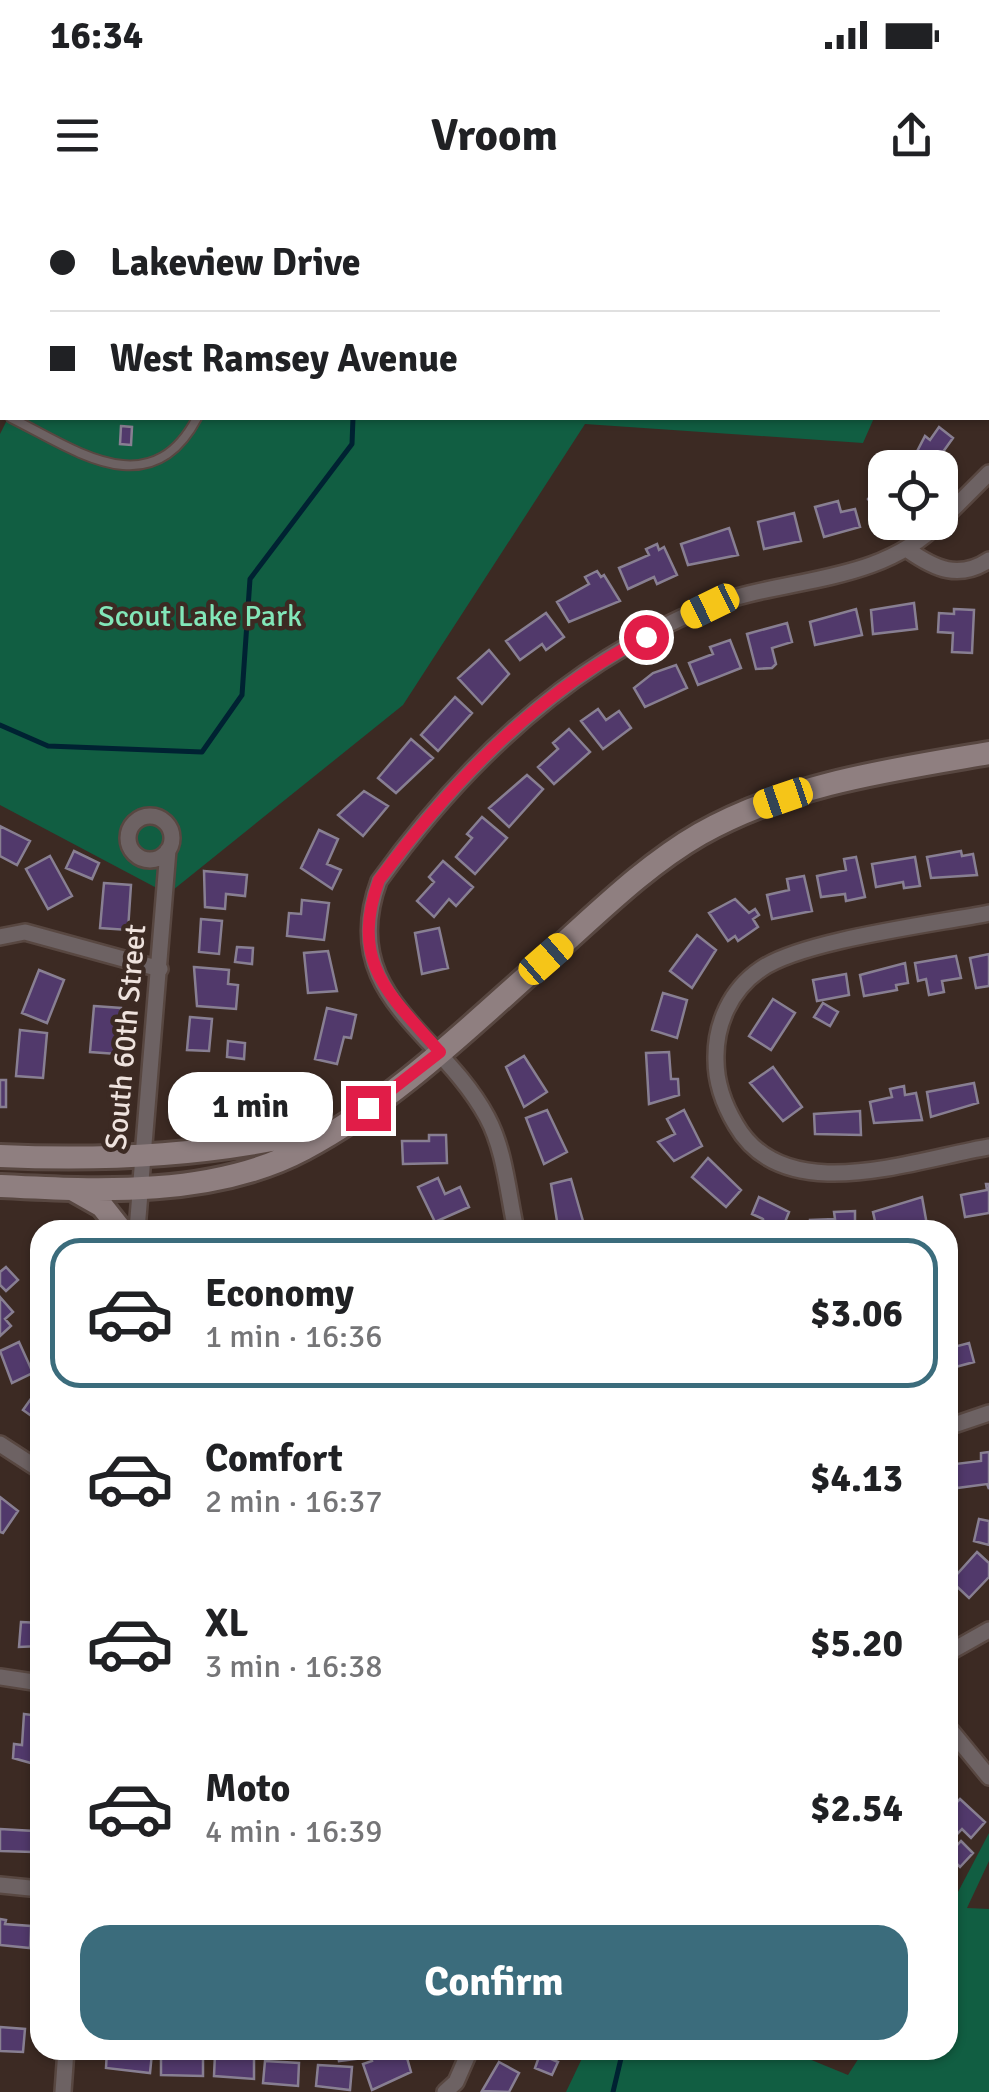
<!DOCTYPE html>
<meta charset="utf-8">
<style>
body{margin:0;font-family:Signika,sans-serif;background:#f2f2f2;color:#202124;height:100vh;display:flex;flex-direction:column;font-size:38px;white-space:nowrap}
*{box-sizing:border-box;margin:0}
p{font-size:32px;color:#757577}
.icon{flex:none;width:55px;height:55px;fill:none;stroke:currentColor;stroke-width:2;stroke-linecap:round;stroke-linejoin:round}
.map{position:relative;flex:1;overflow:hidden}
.sheet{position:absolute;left:30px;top:1020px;width:928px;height:840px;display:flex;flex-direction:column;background:#fff;border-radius:30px;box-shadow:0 2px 8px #0004}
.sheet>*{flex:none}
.hud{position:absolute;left:0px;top:0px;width:990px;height:220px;box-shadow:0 2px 8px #0004;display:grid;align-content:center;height:220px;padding:0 50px;background:#fff}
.fabs{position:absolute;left:868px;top:250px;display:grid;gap:20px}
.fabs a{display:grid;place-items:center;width:90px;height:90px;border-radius:20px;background:#fff;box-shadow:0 2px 8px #0004;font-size:50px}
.end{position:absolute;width:45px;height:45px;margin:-22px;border:12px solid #e11d48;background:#fff;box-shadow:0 0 0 5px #fff}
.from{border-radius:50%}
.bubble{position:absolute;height:70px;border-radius:30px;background:#fff;box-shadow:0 2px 8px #0004;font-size:32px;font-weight:800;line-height:70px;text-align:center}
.car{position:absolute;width:30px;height:60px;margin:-30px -15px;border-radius:12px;box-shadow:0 0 8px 2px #0007;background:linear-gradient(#f5c518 24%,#345 0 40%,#f5c518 0 76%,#345 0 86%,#f5c518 0)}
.hud b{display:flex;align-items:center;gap:35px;height:95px;font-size:38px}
.hud b+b{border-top:2px solid #e0e0e0}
.hud i{width:25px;height:25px;background:#202124}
ul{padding:18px 0 0;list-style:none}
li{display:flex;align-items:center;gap:30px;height:150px;margin:0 20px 15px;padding:0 30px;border:5px solid transparent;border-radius:30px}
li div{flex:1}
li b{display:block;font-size:38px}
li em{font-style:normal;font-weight:800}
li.selected{border-color:#3b6c7c}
li>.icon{width:90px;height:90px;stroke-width:1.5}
.primary-button{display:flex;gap:20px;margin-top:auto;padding:20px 50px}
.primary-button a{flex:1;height:115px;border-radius:30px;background:#3b6c7c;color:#fff;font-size:40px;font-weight:800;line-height:115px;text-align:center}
.status{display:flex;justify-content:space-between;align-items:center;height:70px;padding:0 50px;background:#fff;direction:ltr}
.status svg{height:28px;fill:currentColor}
header{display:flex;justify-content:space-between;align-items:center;height:130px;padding:0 50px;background:#fff;font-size:45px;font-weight:800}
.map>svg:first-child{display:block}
</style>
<div class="status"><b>16:34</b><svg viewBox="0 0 49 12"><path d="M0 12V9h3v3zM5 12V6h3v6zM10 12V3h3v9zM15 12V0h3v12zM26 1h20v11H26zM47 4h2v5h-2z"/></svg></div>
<header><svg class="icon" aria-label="menu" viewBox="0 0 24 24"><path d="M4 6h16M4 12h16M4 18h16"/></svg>Vroom<svg class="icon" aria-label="share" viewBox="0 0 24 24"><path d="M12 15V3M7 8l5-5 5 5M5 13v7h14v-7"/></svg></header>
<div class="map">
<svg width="989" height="1892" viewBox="0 0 989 1892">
<rect width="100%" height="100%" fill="#3c2a23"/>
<path fill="#115e42" d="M119 0H974L117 2Z
M8 218H874L863 243 585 224 403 505 168 694 0 605V234Z
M989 1633V1661L967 1708 989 1709V1892H566L586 1850H787L848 1875 864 1850H948V1711Z"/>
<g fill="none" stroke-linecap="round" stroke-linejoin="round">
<path stroke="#002232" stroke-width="5" d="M363 2V0
M0 525 48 546 202 552 242 495 250 379 352 244 353 218
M613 1892 623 1850"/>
</g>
<path fill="#51396b" stroke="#887f92" stroke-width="2.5" d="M121 226 132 227 131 245 120 244Z
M939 227 953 238 935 263 939 268 909 267 925 236 930 240Z
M883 281 885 311 879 315 868 299Z
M838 301 841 312 855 309 860 327 824 337 815 307Z
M794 313 801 341 764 349 758 322Z
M729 328 738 355 688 365 681 344Z
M657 344 659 350 664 347 677 375 657 384 654 377 628 389 619 368 649 355 646 349Z
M597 371 601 377 604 375 620 401 569 422 557 402 589 384 585 377Z
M914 403 917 429 873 434 871 410Z
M856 409 862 435 815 445 810 422Z
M954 409 974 410 972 453 952 452 953 433 938 432 939 413 954 414Z
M546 413 564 437 546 450 542 444 520 460 506 441Z
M787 423 792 442 772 448 776 464 772 468 756 469 747 434Z
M730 440 741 468 698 485 689 463 713 454 710 447Z
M489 450 509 474 482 504 458 478Z
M676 465 687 488 645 507 634 488 653 473Z
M455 497 472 513 438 551 421 535Z
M598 509 606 520 619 511 631 528 603 549 581 521Z
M569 529 590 552 554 584 538 567 558 549 553 543Z
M411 539 433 558 396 593 378 578Z
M527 575 543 589 509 627 489 608Z
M364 591 388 606 363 636 338 615Z
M482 617 507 638 475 674 456 657 472 638 467 634Z
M0 626 30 641 17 665 0 656Z
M319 630 338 639 327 664 341 670 332 689 301 668Z
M74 651 99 663 92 679 66 668Z
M961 651 962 656 973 654 977 675 931 678 927 657Z
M50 656 72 696 48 709 26 669Z
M856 657 865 697 846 701 845 694 821 697 817 676 846 670 844 659Z
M915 657 920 686 904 688 903 682 876 687 872 664Z
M443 661 473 687 456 706 449 699 434 717 417 701 434 682 429 677Z
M204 671 247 675 245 696 226 694 225 709 205 707Z
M804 676 812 711 772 719 767 695 789 690 787 679Z
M104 683 131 685 128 730 100 728Z
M735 699 749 713 755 709 759 715 753 719 758 727 738 741 735 736 728 741 709 713Z
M302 700 329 703 324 740 287 736 289 713 301 714Z
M201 719 222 721 219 754 199 752Z
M439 728 448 768 422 774 415 733Z
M697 735 716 750 692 788 670 771Z
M237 747 253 748 252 764 235 762Z
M328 751 337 791 308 793 304 753Z
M989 754V786L976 788 970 758Z
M956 756 961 778 942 781 944 792 929 795 926 779 918 781 915 763Z
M905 763 908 783 896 785 897 790 864 796 860 775Z
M194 767 229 770 228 784 238 785 236 809 197 806Z
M39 770 64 780 47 823 22 813Z
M846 774 849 795 817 801 813 780Z
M663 793 687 800 677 838 652 830Z
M773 799 795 813 771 850 749 836Z
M823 803 838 812 830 826 814 817Z
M94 806 121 808 117 854 90 852Z
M327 808 356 815 351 838 344 837 337 864 315 859Z
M190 817 212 819 209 851 187 850Z
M20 830 47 833 43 878 16 876Z
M228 841 245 843 244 859 227 857Z
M669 852 671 879H678L679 895 649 904 646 853Z
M524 856 547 892 524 907 506 867Z
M773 867 802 907 783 921 750 883Z
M0 880H6V907H0Z
M233 883 237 904 187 910 184 891Z
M974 883 978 903 931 917 927 892Z
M904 886 905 895 916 893 922 920 874 923 870 902 892 897 890 889Z
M547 910 567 952 544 964 526 918Z
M684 910 702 946 674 961 658 942 675 934 667 919Z
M860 911 861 935 815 934 814 914Z
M429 935H446L447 963 403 964 402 941H429Z
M708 958 741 990 726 1007 692 977Z
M438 978 445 994 460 987 469 1007 435 1022 418 987Z
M571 979 583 1021 558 1027 551 984Z
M986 984H989V1013L965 1017 961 995 987 990Z
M759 997 789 1012 783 1027 787 1030H765L763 1019 752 1014Z
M922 997 927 1025 877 1030 873 1012Z
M855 1011V1030H810V1020L835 1019 834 1012Z
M6 1067 18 1080 6 1091 0 1085V1072Z
M0 1097 13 1112 5 1119 11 1126 0 1136Z
M951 1134 954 1147 969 1143 974 1162 948 1169Z
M19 1142 33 1173 12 1183 0 1151Z
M40 1186V1222L23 1210Z
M989 1252V1289L987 1284 957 1288 955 1264 981 1261V1253Z
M0 1297 18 1311 3 1333 0 1332Z
M38 1311H40V1363L33 1362Z
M979 1319 989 1321V1345L974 1341Z
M977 1352 989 1363V1377L969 1398 951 1381Z
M21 1422 40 1423V1446L19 1447Z
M24 1514 40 1516 38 1565 13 1558 14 1544 22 1545Z
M960 1599 985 1622 971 1638 962 1629 949 1643 948 1611Z
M0 1629 34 1631 33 1652 0 1651Z
M961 1641 973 1653 960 1667 948 1655Z
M0 1719 6 1720 5 1724 31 1726 30 1748 0 1745Z
M0 1827 25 1829 23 1852 0 1851Z
M107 1850 152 1853 150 1873 106 1868Z
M337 1850H355L356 1859 339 1861Z
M383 1850H393L394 1855 405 1851 411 1872 372 1890 363 1864 372 1861 370 1854Z
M161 1854 203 1857V1876L161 1875Z
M215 1854 254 1856V1879L214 1876Z
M540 1854 558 1862 552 1875 535 1868Z
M265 1861 299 1863 298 1886 263 1883Z
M499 1862 519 1873 509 1892 482 1891Z
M318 1865 352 1867 350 1890 316 1886Z"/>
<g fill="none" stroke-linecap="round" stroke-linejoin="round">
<defs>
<path id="lane" d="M217 2V0
M11 218C74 249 150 307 197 218"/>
<path id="street" d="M940 322 989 273
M908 350C935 369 959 380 989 360
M128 638a22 22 0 1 1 44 0a22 22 0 1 1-44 0Z
M989 713C934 724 803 740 761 769 730 790 715 825 716 860 716 883 724 905 736 925 784 1009 913 960 989 947
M0 737 25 732 160 769
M137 1030 168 650
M516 1030C508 994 505 950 487 917 440 830 337 795 379 681 464 563 571 461 707 407 785 376 877 386 940 322
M948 1227 989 1213
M0 1244 40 1270
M948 1453 989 1430
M0 1477 40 1483
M948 1527 989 1577
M0 1685 40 1689
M63 1892 66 1850
M445 1892 456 1882 470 1850"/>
<path id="secondary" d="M0 956C111 961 216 955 324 929
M0 986C99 991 214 997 304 949 398 899 474 822 553 753 599 712 646 665 700 634 789 584 890 570 989 553
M72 989 102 1006 121 1030"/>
<path id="primary" d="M51 2 53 0
M99 2 101 0
M0 104 2 99
M0 200 2 195"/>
</defs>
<use href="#lane" stroke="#584741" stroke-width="12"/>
<use href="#street" stroke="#584741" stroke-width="20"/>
<use href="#secondary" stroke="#584741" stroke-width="28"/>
<use href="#primary" stroke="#584741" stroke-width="30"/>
<use href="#lane" stroke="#6d6263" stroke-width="8"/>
<use href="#street" stroke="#6d6263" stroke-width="15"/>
<use href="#secondary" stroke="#8f7f80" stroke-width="22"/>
<use href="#primary" stroke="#a99496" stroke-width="25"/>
</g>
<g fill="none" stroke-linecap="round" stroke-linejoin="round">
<path stroke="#e11d48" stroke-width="12" d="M368 908 440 852C389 794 349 763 379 680 451 583 537 492 646 437"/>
</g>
<g text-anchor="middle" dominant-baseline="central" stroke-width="9" stroke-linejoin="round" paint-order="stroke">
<g font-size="30" fill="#82e7b9" stroke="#3c2a23">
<text x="200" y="416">Scout Lake Park</text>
</g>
<g font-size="30" fill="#eee2dd" stroke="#3c2a23">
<text transform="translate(126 837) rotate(-85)">South 60th Street</text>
</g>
</g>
</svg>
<div class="fabs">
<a><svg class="icon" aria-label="locate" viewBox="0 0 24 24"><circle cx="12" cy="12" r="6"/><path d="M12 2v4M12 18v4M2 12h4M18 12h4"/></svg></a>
</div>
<i class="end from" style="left:646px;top:437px"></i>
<i class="end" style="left:368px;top:908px"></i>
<div class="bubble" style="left:168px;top:872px;width:165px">1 min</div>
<i class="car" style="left:710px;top:406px;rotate:244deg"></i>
<i class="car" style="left:783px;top:598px;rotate:251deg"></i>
<i class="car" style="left:546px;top:759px;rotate:49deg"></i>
<div class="hud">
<b><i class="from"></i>Lakeview Drive</b>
<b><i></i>West Ramsey Avenue</b>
</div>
<section class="sheet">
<ul>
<li class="selected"><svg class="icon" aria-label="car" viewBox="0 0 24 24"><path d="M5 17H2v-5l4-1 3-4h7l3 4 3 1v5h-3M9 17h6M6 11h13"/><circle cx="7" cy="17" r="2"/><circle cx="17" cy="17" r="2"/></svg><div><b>Economy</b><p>1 min · 16:36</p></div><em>$3.06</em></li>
<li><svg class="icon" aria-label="car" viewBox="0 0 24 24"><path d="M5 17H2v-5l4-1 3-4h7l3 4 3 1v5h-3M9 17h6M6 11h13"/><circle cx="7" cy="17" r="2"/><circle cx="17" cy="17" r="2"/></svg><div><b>Comfort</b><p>2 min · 16:37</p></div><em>$4.13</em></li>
<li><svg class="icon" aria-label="car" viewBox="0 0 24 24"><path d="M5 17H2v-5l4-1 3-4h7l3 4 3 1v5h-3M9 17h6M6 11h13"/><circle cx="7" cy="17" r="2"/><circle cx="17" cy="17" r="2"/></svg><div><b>XL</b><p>3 min · 16:38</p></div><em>$5.20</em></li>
<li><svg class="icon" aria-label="car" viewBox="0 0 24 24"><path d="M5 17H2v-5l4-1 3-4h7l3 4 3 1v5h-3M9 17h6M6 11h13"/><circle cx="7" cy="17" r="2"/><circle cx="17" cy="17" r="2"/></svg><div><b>Moto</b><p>4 min · 16:39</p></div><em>$2.54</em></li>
</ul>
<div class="primary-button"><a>Confirm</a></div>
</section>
</div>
